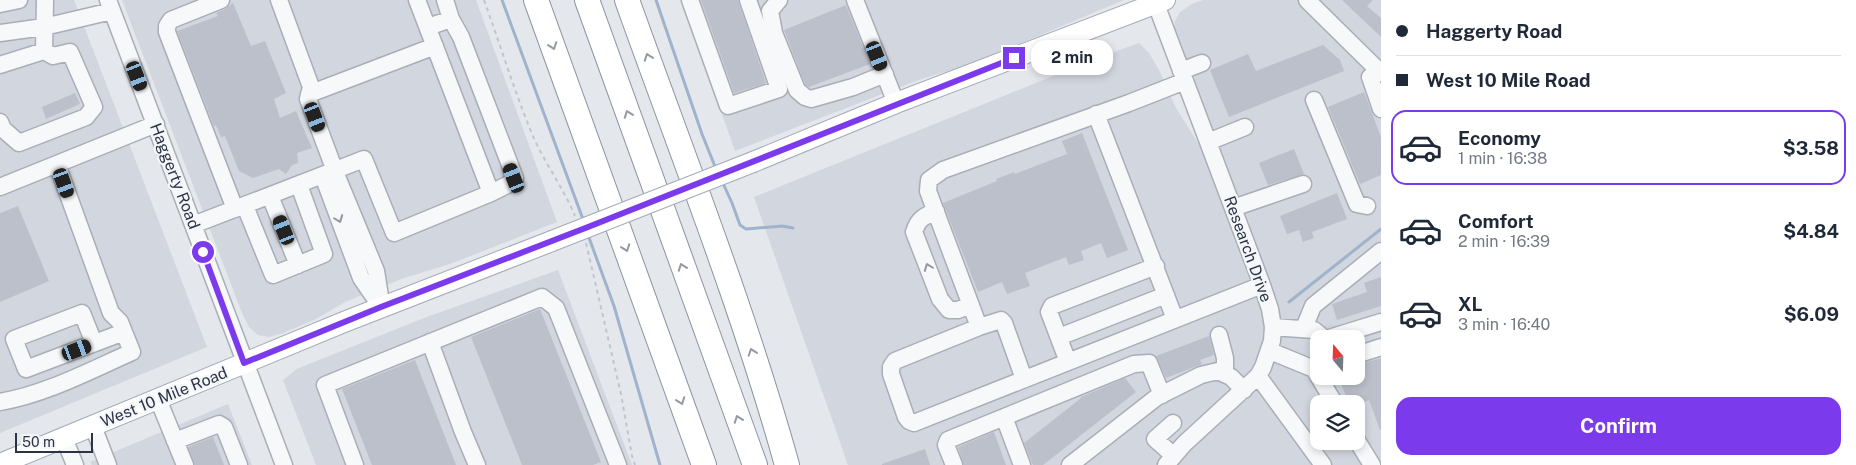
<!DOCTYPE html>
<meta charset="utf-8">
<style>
body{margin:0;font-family:"Public Sans",sans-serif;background:#f6f6f7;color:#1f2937;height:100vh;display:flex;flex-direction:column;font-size:19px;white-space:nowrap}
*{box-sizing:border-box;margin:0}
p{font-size:16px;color:#747a83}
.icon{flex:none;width:28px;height:28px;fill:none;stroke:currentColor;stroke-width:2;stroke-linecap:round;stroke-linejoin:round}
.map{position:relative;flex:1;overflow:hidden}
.panel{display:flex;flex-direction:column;background:#fff;width:475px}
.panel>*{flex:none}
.banner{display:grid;align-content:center;height:110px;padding:0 15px;background:#fff}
.needle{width:32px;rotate:341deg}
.tools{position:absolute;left:1310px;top:330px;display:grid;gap:10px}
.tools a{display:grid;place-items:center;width:55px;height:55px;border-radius:10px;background:#fff;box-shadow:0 2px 8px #0003;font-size:25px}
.scale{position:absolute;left:15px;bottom:12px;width:78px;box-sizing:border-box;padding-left:5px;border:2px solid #2b3445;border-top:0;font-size:14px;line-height:18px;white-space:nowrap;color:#2b3445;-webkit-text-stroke:4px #f4f6f9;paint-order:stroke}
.end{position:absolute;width:22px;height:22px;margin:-11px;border:6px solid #7c3aed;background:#fff;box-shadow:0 0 0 2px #fff}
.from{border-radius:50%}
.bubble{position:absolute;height:35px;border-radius:15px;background:#fff;box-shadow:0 2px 8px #0003;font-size:16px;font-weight:700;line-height:35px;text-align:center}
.car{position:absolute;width:15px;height:30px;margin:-15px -8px;border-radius:6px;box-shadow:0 0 4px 1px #0007;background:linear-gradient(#222 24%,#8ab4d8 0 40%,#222 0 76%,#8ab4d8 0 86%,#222 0)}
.banner b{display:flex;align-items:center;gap:18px;height:48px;font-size:19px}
.banner b+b{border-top:1px solid #e0e1e3}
.banner i{width:12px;height:12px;background:#1f2937}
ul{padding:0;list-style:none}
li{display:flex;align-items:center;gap:15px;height:75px;margin:0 10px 8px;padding:0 5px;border:2px solid transparent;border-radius:15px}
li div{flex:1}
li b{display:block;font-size:19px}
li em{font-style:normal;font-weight:700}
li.selected{border-color:#7c3aed}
li>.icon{width:45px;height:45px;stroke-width:1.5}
.cta{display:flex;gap:10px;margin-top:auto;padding:10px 15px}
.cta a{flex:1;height:58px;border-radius:15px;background:#7c3aed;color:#fff;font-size:20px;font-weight:700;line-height:58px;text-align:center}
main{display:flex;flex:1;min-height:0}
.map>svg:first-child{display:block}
</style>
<main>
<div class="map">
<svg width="1381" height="465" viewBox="0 0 1381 465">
<rect width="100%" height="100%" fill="#e4e7ec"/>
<path fill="#d2d6de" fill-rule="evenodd" d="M0 0H74L207 347 0 433Z
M122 0H476L557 222 450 264 404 278 345 302 314 320 283 333 269 337 258 335 249 327 242 313Z
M681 0H1124L981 60 959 68 924 78 735 151Z
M1203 0H1381V465H848L754 197 1100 57 1139 43 1149 53 1159 70 1176 108 1198 143 1214 138 1174 28 1175 21 1180 12 1192 4ZM1319 339H1356V376H1319ZM1319 404H1356V441H1319Z
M558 270 632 465H316L283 380 297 369 319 360 424 318Z
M228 404 252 465H92L90 462Z"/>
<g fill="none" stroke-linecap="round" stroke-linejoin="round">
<path stroke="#9fb4cc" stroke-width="3" d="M502 0 584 222
M656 0 702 134 716 169
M722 181 732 203 740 225 746 229 782 226 793 228
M588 235 614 306 660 465
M1289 302 1381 229"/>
</g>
<path fill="#bbc0ca" d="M701 0H738L766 83 734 93Z
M1342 0H1373L1367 6 1381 18V37Z
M233 3 251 46 265 41 286 93 274 99 280 118 296 111 312 148 297 153 298 163 292 165 286 174 279 169 253 178 239 171 225 136 221 137 216 125 214 126 177 31 218 16 216 13 225 9Z
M846 5 870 64 809 87 805 84 784 30Z
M1323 45 1340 60 1344 71 1229 117 1210 70 1248 54 1256 71Z
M1364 92 1381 137V175L1360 184 1328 107Z
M75 93 80 104 46 119 42 107Z
M1082 133 1128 250 1107 258 1101 243 1081 251 1084 260 1069 265 1066 257 1025 273 1030 286 1007 294 1002 282 978 292 943 203 997 181 996 179 1014 172 1015 174 1067 154 1062 141Z
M1294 149 1304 174 1268 185 1259 163Z
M1337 193 1347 219 1312 232 1314 238 1303 242 1299 230 1287 234 1280 216Z
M18 206 49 281 0 302V213Z
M1381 277V306L1337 320 1332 304 1367 292 1364 283Z
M540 309 601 462 593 465H522L471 337Z
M1209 336 1214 355 1200 360 1202 364 1166 378 1156 356Z
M1381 358V430H1380L1369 400 1360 404H1349L1338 376H1356V365Z
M415 360 456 465H372L342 389Z
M1125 378 1136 392 1043 465H1033L1024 443 1080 399 1081 397Z
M994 432 1006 465H964L958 447Z
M213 437 224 465H195L188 447Z
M925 449 930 465H882V464Z"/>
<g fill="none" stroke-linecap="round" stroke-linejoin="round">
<defs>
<path id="minor" d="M108 0 284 465
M221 0 171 20 167 26V32L235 209
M279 0 311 87 308 99 335 171
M445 0 451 19
M690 0 728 106 779 89 748 0
M779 0 770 11 774 33 797 90 805 97 811 99 853 87 885 74
M855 0 896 103
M1307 0 1381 73
M0 4 19 0
M1156 4 1262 285 1270 309 1273 327 1272 341 1263 367 1258 376 1184 444 1166 465
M428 27 451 19 461 37 515 178 509 184 491 193
M0 33 44 27 112 11
M0 65 44 51
M1181 71 1202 63
M1370 77 1381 109
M1185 81 1129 103 943 170 929 180 928 191 979 327 895 361 891 367V374L906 417 909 421 914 423 1262 285
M309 94 435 46
M1314 100 1357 204 1367 206
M1096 114 1175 319
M0 122 3 129 19 143 86 117 94 107 70 52 53 56 44 51 45 0
M1208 142 1245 127
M329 173 326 184 361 278 381 307
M329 173 338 179 376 271 381 303
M0 187 156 124
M270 196 298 265
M245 206 273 275 324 254 299 185
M1233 208 1303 184
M936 211C924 216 918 219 914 232L940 299 949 310H958L971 305
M193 225 364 159 394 233 491 193 417 0
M979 327 1001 320 1004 323 1024 379
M1273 327 1314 330 1325 339
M1304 328 1313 306 1381 251
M1219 335 1225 358V373
M1059 337 1166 295
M1326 339 1381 322
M430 342 463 432 477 465
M94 343 82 313 14 339 26 369 124 332
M1270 351 1314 369 1319 368
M1356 355 1381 347
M1068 362 1049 312 1052 306 1156 266
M1314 369 1335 404
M1258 376 1323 465
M158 399 185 465
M0 402C46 394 89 371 132 352L120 322 111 313 57 164
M1004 417 1022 465
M1173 423 1155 439 1174 456
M93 426 108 465
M64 438 75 465
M1356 439 1372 465
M175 441 219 424 224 427 239 465
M355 465 325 385 542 297 556 308 618 465
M954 465 946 445 948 440 1134 364 1149 363 1162 395
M1070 465 1157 397 1201 375 1218 371 1231 377 1244 390"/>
<path id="major" d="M753 162 896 103 1165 0
M0 464 344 322 552 241"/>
<path id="highway" d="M536 0 704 465
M587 0 755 465
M627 0C682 154 743 307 787 465"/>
</defs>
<use href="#minor" stroke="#a9aeb7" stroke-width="19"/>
<use href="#major" stroke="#a3abb8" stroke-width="22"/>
<use href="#highway" stroke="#8b94a3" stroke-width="26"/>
<path stroke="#c2c5cb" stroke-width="2" stroke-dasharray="4 4" stroke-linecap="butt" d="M484 0C500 44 514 90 532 134 544 162 563 187 575 216
M586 243 621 394 632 456 635 465"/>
<use href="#minor" stroke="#f7f8fa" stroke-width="16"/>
<use href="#major" stroke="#fff" stroke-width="20"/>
<use href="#highway" stroke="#fff" stroke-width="24"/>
<defs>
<path id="major-bridge" d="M552 241 753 162"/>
</defs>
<use href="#major-bridge" stroke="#a3abb8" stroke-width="22" stroke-linecap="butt"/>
<use href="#major-bridge" stroke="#fff" stroke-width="20"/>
</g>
<defs><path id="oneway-chevron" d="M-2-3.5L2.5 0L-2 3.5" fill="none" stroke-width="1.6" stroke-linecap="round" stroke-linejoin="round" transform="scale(1.25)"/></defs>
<g stroke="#959aa2">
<use href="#oneway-chevron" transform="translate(553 46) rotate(70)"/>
<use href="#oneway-chevron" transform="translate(648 57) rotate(-110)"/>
<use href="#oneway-chevron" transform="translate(628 114) rotate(-110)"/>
<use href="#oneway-chevron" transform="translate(626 248) rotate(70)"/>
<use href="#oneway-chevron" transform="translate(682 267) rotate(-110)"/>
<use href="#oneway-chevron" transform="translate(752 352) rotate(-109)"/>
<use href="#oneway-chevron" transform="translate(681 401) rotate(70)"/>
<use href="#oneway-chevron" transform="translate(738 419) rotate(-110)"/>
</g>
<g stroke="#9196a0">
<use href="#oneway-chevron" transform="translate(339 219) rotate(69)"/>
<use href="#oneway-chevron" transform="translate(928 267) rotate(-111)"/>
</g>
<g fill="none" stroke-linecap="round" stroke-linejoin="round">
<path stroke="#7c3aed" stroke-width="6" d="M203 252 244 363 381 307 588 227 1014 58"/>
</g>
<g text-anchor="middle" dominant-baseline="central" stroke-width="4.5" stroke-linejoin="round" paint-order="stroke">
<g font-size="16" fill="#2b3445" stroke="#f4f6f9">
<text transform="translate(175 176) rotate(69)">Haggerty Road</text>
<text transform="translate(1248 249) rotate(70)">Research Drive</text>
<text transform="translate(164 397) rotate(-22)">West 10 Mile Road</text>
</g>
</g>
</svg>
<div class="tools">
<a><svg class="needle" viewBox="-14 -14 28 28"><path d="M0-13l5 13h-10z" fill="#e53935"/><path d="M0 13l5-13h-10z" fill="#747a83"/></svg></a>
<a><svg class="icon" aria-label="layers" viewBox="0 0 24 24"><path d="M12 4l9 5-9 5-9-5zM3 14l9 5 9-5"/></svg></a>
</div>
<div class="scale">50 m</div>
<i class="end from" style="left:203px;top:252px"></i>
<i class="end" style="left:1014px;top:58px"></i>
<div class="bubble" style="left:1031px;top:40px;width:82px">2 min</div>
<i class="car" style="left:877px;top:56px;rotate:158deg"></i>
<i class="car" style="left:137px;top:76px;rotate:159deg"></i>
<i class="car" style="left:315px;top:117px;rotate:159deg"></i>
<i class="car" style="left:514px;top:178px;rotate:339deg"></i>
<i class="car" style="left:64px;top:183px;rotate:160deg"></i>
<i class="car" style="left:284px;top:230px;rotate:338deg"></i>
<i class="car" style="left:77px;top:350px;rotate:69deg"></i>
</div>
<section class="panel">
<div class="banner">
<b><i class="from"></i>Haggerty Road</b>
<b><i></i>West 10 Mile Road</b>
</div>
<ul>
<li class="selected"><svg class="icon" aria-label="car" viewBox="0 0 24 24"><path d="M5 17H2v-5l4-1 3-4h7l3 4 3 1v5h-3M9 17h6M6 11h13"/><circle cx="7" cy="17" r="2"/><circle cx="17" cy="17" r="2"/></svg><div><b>Economy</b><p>1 min · 16:38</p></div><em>$3.58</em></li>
<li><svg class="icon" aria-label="car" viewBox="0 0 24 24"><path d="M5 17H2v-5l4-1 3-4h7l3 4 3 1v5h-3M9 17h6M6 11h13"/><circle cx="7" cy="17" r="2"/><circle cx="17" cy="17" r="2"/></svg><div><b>Comfort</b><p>2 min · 16:39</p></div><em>$4.84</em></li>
<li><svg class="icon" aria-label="car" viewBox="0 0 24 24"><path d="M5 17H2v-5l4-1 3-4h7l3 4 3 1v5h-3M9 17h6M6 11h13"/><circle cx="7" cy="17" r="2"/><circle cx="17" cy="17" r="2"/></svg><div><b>XL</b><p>3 min · 16:40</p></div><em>$6.09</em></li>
</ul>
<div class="cta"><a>Confirm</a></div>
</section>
</main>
